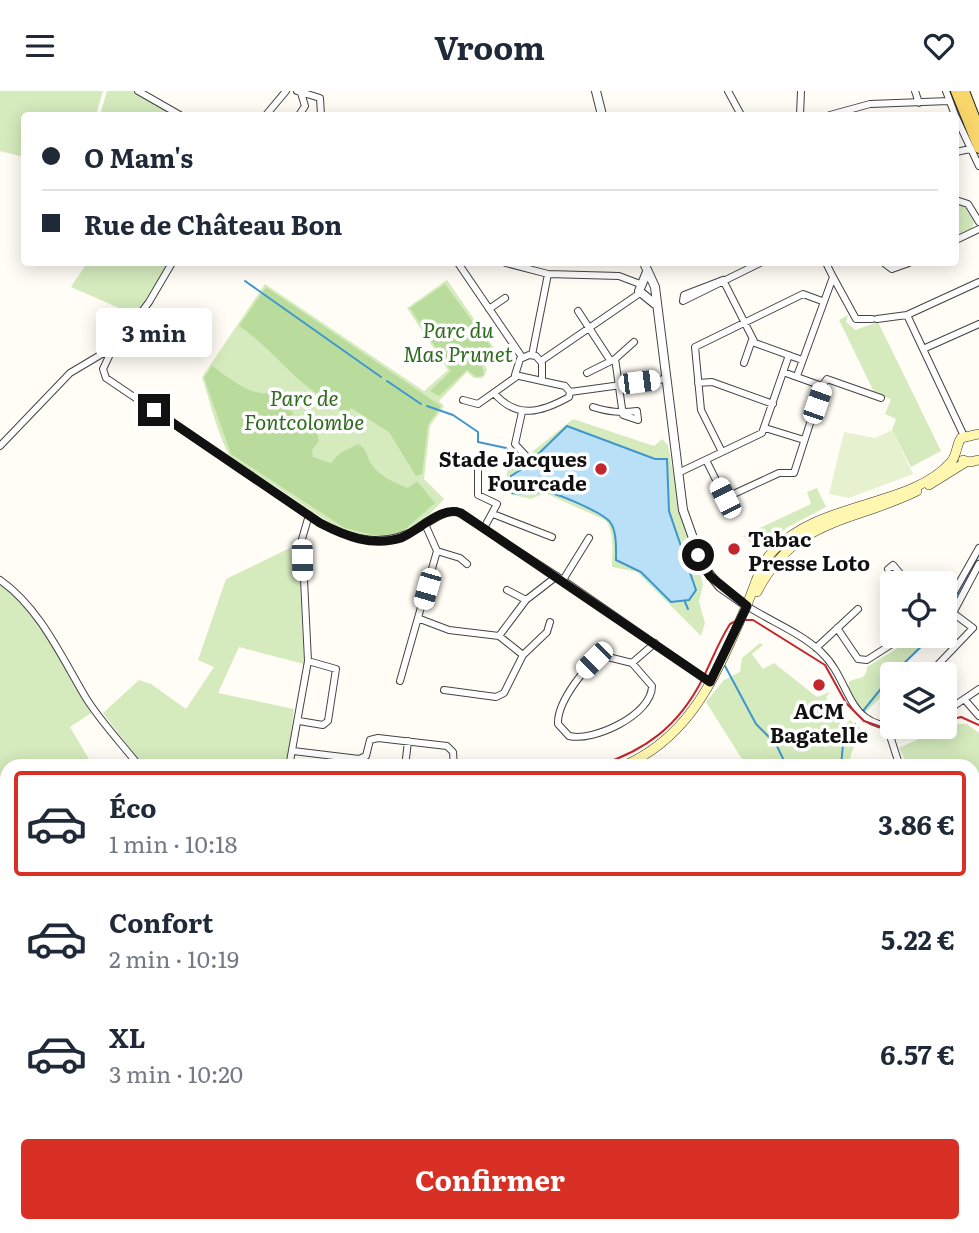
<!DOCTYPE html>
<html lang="fr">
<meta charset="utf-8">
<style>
body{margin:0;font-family:Literata,serif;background:#f6f6f7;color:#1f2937;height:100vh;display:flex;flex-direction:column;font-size:26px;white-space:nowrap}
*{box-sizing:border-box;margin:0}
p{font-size:23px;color:#747a83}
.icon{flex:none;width:38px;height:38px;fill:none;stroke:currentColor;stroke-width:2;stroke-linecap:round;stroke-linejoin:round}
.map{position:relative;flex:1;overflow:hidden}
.side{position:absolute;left:0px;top:668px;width:980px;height:474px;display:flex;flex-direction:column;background:#fff;border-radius:21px 21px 0 0;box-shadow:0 4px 18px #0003}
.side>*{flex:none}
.guide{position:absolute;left:21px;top:21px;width:938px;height:154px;border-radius:7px;box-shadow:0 4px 18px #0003;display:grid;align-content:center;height:154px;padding:0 21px;background:#fff}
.tools{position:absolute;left:880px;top:480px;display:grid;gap:14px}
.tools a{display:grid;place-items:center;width:77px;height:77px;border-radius:7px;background:#fff;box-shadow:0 4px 18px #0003;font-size:35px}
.end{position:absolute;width:32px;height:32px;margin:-16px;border:9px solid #111;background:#fff;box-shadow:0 0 0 4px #fff}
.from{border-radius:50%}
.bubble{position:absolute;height:49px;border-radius:7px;background:#fff;box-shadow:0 4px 18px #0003;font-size:23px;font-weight:700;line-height:49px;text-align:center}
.car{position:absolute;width:21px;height:42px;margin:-21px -10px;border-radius:9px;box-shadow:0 0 5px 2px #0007;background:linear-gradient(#fff 24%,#345 0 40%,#fff 0 76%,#345 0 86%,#fff 0)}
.guide b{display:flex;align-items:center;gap:24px;height:66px;font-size:26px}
.guide b+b{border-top:2px solid #e0e1e3}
.guide i{width:18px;height:18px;background:#1f2937}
ul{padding:12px 0 0;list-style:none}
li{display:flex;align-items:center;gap:21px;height:105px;margin:0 14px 10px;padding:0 7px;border:4px solid transparent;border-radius:7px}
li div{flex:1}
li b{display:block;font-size:26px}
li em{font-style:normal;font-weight:700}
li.current{border-color:#d93025}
li>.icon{width:63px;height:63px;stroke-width:1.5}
.primary-button{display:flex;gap:14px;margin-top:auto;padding:14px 21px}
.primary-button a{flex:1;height:80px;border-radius:7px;background:#d93025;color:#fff;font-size:28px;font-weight:700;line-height:80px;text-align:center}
header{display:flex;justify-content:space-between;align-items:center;height:91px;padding:0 21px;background:#fff;font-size:32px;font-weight:700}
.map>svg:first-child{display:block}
</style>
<header><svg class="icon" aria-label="menu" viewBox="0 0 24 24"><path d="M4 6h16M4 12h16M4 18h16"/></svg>Vroom<svg class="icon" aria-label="heart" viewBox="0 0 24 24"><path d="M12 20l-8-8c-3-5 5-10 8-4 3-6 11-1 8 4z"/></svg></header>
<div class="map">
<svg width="979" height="1142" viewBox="0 0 979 1142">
<rect width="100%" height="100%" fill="#fffdf5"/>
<path fill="#d5ebbd" d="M0 0H103L96 24H24V66L0 60Z
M107 0H132L174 24H100Z
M956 113 964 114 974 131 972 138 957 145Z
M81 172H169L135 224 71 196 85 175Z
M447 189 496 260 483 269 487 279 483 287H474L467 281 439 310 444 315 430 335 424 388 444 408C382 480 338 437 275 395 262 387 235 375 228 362 216 339 210 310 202 286L265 193 424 300 448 279 407 217Z
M848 224 846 231 855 239 878 231 941 360 911 376 892 339 896 328 885 323 891 308 875 303 839 229Z
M573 328 654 355 662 348 668 354 679 416 703 493 699 511 705 532 701 545 637 481 612 476C612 461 615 440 605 429L545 402 531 408 505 402 509 362 517 373Z
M817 397 826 416 788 436 758 460 743 445 811 413 807 401Z
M298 453 304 573 239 556 218 602 294 618 287 675H143L103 622 139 589 151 593 186 618 214 576 198 569 226 488Z
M0 492C41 526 66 576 91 622L70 636 93 675 7 676V727L0 725Z
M911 544H935L892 583 884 603 866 621 848 601 849 591C857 585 866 591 867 576L909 550Z
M760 552 763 554 752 563 763 578 774 572 817 606 830 601 826 607 842 636 850 629 860 637C860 651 848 660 850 675H729L742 668 706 611 724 589 740 581 742 567Z
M951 633H967L979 642V757L973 759V676L908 675 899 657Z
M979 908V1000L973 989V913Z
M0 996 7 1000V1061L0 1059Z
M0 1116 7 1120V1136H29L36 1142H0Z"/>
<path fill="#b9dc9c" d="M445 193 494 260 481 270 484 284 477 286 467 279 439 305 430 300 451 280 410 217Z
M266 196 441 315 428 334 422 383 416 385 389 341 351 317 345 326 341 324 338 314C297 297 273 257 239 235Z
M212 275C231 288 249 305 271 302L269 310 272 315 292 320 294 325 315 335 319 350 312 359 313 366 331 372 340 362 358 353C367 358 366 363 370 371 378 385 395 392 408 397L417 390 435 412 402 441 377 445 345 437 231 363 204 287Z"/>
<path fill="#e6f2cf" d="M892 339 913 383 849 407 829 403 844 341 875 347Z"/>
<path fill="#b9e0f7" stroke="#3f96cf" stroke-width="2" d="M567 335 655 368H667L669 420 696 499 689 509 671 511 641 481 616 469C616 458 617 440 610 431 603 422 556 401 544 401 533 401 524 404 512 402L511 385 525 376Z"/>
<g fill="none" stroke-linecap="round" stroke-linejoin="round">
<path stroke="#3f96cf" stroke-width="2" d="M245 190 381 286
M387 290 421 313
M427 315 453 324 478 341V351L506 357 525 377
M685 511 688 518
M945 525 979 464
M725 575 756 633 776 653 787 676
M893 583 933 544
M863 620 892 584
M841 676 843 653 855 633
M973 999 979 1011"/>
<defs>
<path id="minor" d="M138 0 180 24
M297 0 320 7 321 24
M728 0 741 24
M915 0 919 12
M946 0 955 24
M266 24 286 0
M299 24 305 15 301 2
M800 24 801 0
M830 24 870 13 949 10
M956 26 979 75
M956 61 970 58
M956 109 968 113 979 131
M956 149 979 138
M458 172 522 266
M506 172 548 183 619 185 640 193
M884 172 892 178 909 172
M833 186 856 228H872
M723 189 684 204 683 210 760 172
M723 189 755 252 802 269
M489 218 505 207
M578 220 610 269
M907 224 979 191
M877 228 907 224 964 345
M923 258 979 233
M112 259 103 278 106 287 320 432C355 450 386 457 421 436 432 429 443 421 456 420L563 489 710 591
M529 264 536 265 542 272V290L515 284 520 268Z
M532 264 548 183
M541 270 640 202
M744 272 752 249
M587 282 615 268 634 251
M797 285 833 186 826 172
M542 290 565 295 570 301
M698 292 712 291 773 313
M822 295 827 288 881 307
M494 302C517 329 542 321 569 306L570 301 665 288
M463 309 478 313 516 286
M593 316C609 321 620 322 637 320L638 329 623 324C620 305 618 286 615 268
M522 321 515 353 527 366
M765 337 804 349
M0 355 70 282 117 254 149 211 172 172
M722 361 701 319 695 256 803 203 822 210
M706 369 725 407 779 382H794L822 295 783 281
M478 378V404L497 413 484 437
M678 382 762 342 789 264
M493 423 552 446
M437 460 460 467 467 473
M888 478 893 474 908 492
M0 489C40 517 62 567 86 607 101 631 122 653 140 676
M563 489 589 447
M507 499 526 509
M747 515C770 530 801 542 821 561 854 592 844 642 909 635
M945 517 979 457
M954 520 979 473
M420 528 449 539 499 545 526 509 557 485
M837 537 858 568 867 569 906 544
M816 557 858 518
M523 564 547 541 550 531
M604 565 632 572 652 595C652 624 593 651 569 645L558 633C557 612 585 573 604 565Z
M632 572 655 552
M929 583 973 537 945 516
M400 590 437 460 425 433
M444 599 496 606 504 602 523 564 499 545
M965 609 979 625
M945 621 979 598
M299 630 323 634 328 630 336 578 308 570
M892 635 891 648 900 676
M293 660 359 668 366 665 370 649 378 647 447 655 453 661 454 676
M289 676 308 570 302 448 309 424
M405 676 408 650
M973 785 979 783
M973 858 979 865
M973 909 979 904
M0 1066 7 1069
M168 1136 183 1142
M217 1136 218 1142
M370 1136 380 1142
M760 1136 766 1142
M861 1136 867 1142
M702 1142 712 1136"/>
<path id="tertiary" d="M596 0 602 24
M644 172 655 196 683 419 703 475 720 496 747 515
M647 181 639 200 655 213"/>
<path id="secondary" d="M963 369 970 371 979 369
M929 394 966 371
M757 501C796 426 850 433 917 400
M621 676C691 647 716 584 745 518 754 499 758 477 772 461 820 409 911 417 951 371 957 364 956 355 961 347L979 343
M0 771 7 777"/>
<path id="primary" d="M956 0 979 57
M964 0 979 39"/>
</defs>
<use href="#minor" stroke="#444" stroke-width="8"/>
<use href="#tertiary" stroke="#444" stroke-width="10"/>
<use href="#secondary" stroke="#333" stroke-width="10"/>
<use href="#primary" stroke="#222" stroke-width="12"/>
<use href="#minor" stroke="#fff" stroke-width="6"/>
<use href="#tertiary" stroke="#fff" stroke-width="8"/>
<use href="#secondary" stroke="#fff6b0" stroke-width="9"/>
<use href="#primary" stroke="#f9d66b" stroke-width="10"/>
<path stroke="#c4262e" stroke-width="2" d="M945 630 961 626 979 634
M593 676C645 661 679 635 703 587 712 569 719 550 730 533L738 529H753L825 574 846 612 864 630 893 640 924 635
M0 774 7 775"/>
</g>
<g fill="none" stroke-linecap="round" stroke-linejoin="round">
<path stroke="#111" stroke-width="9" d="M154 319 320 432C345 445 372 456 401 447 419 440 441 414 461 422L710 591 747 515 710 485 698 464"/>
</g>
<g fill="#c4262e" stroke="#fff" stroke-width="2.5">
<circle cx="601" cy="378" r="7"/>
<circle cx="734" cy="458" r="7"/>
<circle cx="819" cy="594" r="7"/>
</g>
<g text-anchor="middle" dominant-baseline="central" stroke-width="7" stroke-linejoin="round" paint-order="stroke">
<g font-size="21" font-style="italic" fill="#2f6b1f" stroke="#fff">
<text x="458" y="237">Parc du<tspan x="458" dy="24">Mas Prunet</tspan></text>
<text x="304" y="305">Parc de<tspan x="304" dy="24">Fontcolombe</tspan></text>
</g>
<g font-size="21" font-weight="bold" fill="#111" stroke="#fff" text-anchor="end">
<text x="587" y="366">Stade Jacques<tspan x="587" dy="24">Fourcade</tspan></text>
<text x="748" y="446" text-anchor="start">Tabac<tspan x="748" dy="24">Presse Loto</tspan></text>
<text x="819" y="618" text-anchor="middle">ACM<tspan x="819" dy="24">Bagatelle</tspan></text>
</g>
</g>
</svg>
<div class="tools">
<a><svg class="icon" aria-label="locate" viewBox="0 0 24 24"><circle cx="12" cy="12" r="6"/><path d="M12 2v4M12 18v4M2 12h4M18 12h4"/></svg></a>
<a><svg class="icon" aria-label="layers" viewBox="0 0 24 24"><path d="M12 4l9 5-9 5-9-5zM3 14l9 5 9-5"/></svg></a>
</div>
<i class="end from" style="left:698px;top:464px"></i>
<i class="end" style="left:154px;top:319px"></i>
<div class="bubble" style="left:96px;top:217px;width:116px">3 min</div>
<i class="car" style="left:639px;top:291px;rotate:83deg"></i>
<i class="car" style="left:817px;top:312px;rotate:19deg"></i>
<i class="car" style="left:725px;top:407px;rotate:333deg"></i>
<i class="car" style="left:302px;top:469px;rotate:179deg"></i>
<i class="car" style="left:427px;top:498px;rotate:196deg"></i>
<i class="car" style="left:594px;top:569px;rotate:225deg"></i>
<div class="guide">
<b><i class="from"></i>O Mam's</b>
<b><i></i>Rue de Château Bon</b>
</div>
<section class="side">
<ul>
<li class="current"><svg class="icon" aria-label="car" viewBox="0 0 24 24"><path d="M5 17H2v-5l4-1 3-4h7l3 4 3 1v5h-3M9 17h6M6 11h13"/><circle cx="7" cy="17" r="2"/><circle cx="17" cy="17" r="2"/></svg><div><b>Éco</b><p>1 min · 10:18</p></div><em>3.86 €</em></li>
<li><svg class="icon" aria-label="car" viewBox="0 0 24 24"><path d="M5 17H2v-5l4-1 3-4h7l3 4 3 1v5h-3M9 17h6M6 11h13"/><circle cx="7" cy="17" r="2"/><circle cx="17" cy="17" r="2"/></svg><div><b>Confort</b><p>2 min · 10:19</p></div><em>5.22 €</em></li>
<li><svg class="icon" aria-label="car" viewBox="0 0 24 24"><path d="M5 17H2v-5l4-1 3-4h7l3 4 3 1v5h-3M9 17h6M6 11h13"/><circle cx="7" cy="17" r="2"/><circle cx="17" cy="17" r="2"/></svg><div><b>XL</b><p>3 min · 10:20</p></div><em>6.57 €</em></li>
</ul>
<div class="primary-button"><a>Confirmer</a></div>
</section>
</div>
